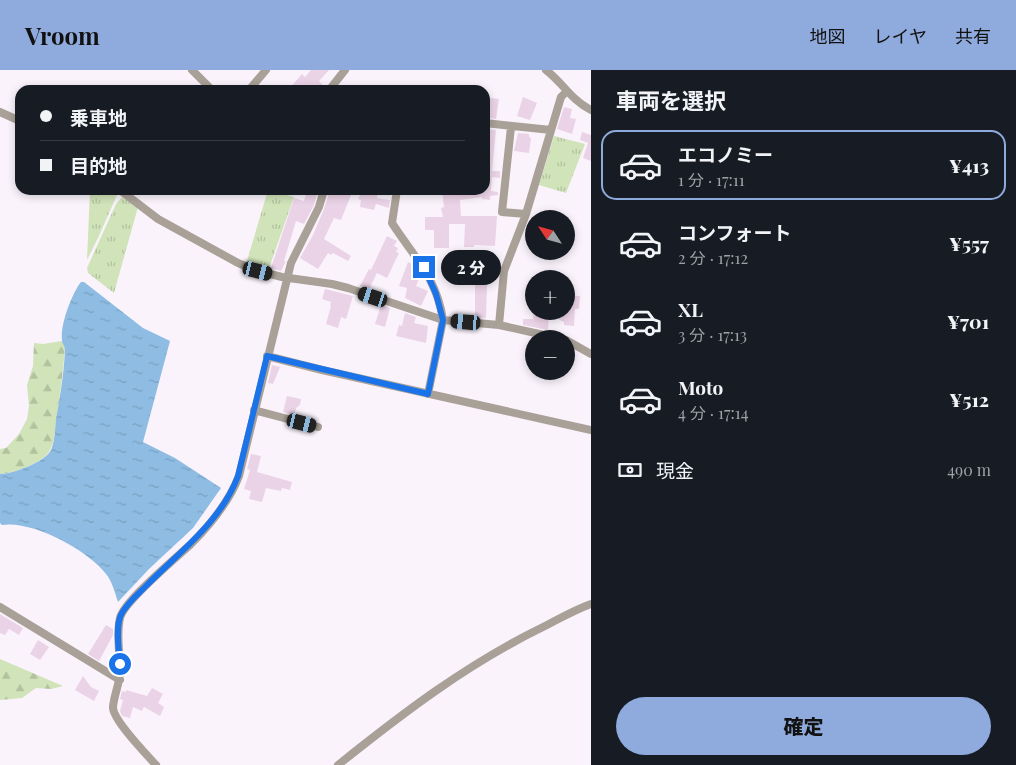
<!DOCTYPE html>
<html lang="ja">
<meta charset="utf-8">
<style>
body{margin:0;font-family:"Playfair Display","Noto Sans JP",serif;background:#20242c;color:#f1f3f6;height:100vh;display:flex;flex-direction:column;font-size:19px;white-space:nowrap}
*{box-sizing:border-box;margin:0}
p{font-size:16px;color:#9ea1a6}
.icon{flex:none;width:28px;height:28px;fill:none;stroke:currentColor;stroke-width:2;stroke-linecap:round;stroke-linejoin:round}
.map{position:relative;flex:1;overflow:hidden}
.side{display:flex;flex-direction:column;background:#171b24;width:425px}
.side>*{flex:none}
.hud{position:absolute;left:15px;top:15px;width:475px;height:110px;border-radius:15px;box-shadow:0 2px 8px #0003;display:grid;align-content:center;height:110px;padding:0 25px;background:#171b24}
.needle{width:32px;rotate:306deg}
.fabs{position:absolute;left:525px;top:140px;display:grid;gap:10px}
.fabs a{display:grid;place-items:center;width:50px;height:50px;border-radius:50%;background:#171b24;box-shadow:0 2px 8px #0003;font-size:25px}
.end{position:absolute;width:22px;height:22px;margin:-11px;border:6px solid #1a73e8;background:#fff;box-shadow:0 0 0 2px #fff}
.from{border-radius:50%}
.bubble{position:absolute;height:35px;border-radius:18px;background:#171b24;box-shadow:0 2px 8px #0003;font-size:16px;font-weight:800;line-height:35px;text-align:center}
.car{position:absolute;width:15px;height:30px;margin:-15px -8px;border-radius:6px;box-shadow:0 0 4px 1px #0007;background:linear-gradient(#222 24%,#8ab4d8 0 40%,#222 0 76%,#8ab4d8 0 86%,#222 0)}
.hud b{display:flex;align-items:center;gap:18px;height:48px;font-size:19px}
.hud b+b{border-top:1px solid #363941}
.hud i{width:12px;height:12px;background:#f1f3f6}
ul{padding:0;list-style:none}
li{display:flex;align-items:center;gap:15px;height:70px;margin:0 10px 8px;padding:0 15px;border:2px solid transparent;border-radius:15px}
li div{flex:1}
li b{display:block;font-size:19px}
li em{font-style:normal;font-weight:800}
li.active{border-color:#8faadc}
li>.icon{width:45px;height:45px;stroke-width:1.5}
h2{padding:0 25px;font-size:22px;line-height:60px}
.pay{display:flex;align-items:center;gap:12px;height:55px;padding:0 25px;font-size:19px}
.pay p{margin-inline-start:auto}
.action{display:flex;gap:10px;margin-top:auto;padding:10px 25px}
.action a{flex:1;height:58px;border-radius:30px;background:#8faadc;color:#111;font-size:20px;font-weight:800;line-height:58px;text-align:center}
header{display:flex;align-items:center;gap:30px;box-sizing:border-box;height:70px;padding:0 25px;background:#8faadc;color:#111}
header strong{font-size:24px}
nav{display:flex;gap:28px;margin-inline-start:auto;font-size:18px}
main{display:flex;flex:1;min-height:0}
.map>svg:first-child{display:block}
</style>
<header>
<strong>Vroom</strong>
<nav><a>地図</a><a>レイヤ</a><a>共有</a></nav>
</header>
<main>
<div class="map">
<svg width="591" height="695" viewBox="0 0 591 695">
<defs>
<pattern id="grass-tufts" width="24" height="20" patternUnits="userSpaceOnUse" patternTransform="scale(1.25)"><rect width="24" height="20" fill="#d0e3b9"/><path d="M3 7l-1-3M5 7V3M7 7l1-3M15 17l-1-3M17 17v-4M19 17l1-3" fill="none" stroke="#b2c29f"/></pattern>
<pattern id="forest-firs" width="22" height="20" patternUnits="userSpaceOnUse" patternTransform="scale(1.25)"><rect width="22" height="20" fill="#d0e3b9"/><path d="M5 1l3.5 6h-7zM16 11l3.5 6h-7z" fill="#b2c29f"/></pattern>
<pattern id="water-ripples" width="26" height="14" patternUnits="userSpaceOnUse" patternTransform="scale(1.25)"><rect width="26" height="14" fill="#8ebce2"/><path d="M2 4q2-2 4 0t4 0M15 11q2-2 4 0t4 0" fill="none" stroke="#7aa1c2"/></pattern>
</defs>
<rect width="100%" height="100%" fill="#faf3fc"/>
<path fill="url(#grass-tufts)" d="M554 66 585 74 566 123 539 115Z
M90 120H116L117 125 98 168 87 190Z
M268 120 294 127 268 201 247 191Z
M122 127 138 137 114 223 88 203 87 198 116 134Z"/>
<path fill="url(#forest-firs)" d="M62 271 65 278C63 302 60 326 56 350 55 360 55 371 50 380 45 392 12 404 0 404V379L6 378 19 364 27 349 29 336 27 315 33 296 34 273 43 274Z
M0 589 63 616 51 619 36 618 22 628 0 630Z"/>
<path fill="url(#water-ripples)" d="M81 212H84L143 258 170 271 143 372 175 388 221 418 193 458 149 499 118 532C115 523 112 511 106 504 88 480 32 450 2 455L0 453V404C13 404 45 392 51 380 55 371 55 359 56 349 60 327 64 303 65 280 65 276 62 274 62 270 60 255 72 223 81 212Z"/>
<path fill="#ebd3e7" d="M311 0H329L319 11 323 15 318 20H288L302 4 305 7Z
M485 27 499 29 496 49 485 47Z
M523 27 537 33 530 50 517 46Z
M564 37 572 39 570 48 576 49 572 64 557 59Z
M487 59 496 60 492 101H500V108L492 107 491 121 498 122V125L490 126V130L482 129V127L460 130 461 146H497L495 176 474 175V177H464L465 154H449V178H434V160H425V147H443L441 138 444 137 442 121H485V73Z
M582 62 591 65V91L583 88 588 73 580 70Z
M518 63 529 64V67L531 68 529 83 514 81Z
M330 120H353L341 150 334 148 324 169 351 186 348 191 333 183 331 185 328 183 318 199 300 188 313 165 324 139Z
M363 120H378L377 128 390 130 389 138 376 134 374 140 360 137 361 130 358 129Z
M307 121 317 124 314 135 304 154 296 151 284 191H286L281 201 271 198 294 128 304 131Z
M387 166 397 171 394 176 398 178 396 182 399 183 387 208 377 203 369 219 360 216 369 199 371 200Z
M408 192 414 195 421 205 416 216 428 221 421 236 405 228 407 218 399 216Z
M475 214H487L486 248 475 247Z
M325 219 353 226 346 249 341 247 338 258 326 254 331 236H330L331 232 322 229Z
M566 226H580L579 239H575L574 256 564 255V252L556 248V241H566Z
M381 235 390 238 385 257 375 254Z
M534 242 549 244 548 260 523 255V249H533Z
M405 243 416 247 414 253 428 256 426 273 396 266 399 255 402 256Z
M272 295 280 297 273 314 268 313Z
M287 326 301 329 300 335 296 338 294 345 283 342Z
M251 384 261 386 257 402 292 412 290 420 282 418 281 421 266 418 262 432 249 429 251 421 244 419 250 400 247 399Z
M0 544 23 558 19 565 9 559 5 565 0 563Z
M106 555 113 559V565L99 591 88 584Z
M38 570 49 577 40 590 30 584Z
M83 606 91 617 99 621 94 631 75 620Z
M152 618 163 624 158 633 164 637 160 646 144 637 142 641 133 637 130 648 122 646 120 641 123 630 120 629 122 621 126 622V620L147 626Z"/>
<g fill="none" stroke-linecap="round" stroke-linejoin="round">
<path stroke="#a9a097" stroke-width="8" d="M192 0 212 20
M546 0C563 13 571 30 591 40
M249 20 266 0
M331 20 330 19 345 0
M0 42 20 51
M485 53 551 60
M511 57 502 142 526 144
M120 120 158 149 238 193 258 201 282 207 332 214 348 218 443 250 499 255 562 269
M397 120 392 153C414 187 437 208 443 250L428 324
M499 255 504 201 526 144 561 27 567 21
M566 270 591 284
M267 286 322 300 591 360
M254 340 318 357
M0 537 120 610
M156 695C146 684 114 651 113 638 113 628 120 613 120 601 120 583 116 565 120 548 123 532 177 487 191 474 210 455 229 432 239 406L291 193 319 137 324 120
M338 695C403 643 467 594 543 557 559 549 574 540 591 534"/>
</g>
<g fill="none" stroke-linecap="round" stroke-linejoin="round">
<path stroke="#1a73e8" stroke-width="6" d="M120 594C119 581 115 556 121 545 126 534 138 524 146 516 179 482 221 452 238 406L267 286 428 324 443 250 436 224 424 197"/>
</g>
</svg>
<div class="fabs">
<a><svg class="needle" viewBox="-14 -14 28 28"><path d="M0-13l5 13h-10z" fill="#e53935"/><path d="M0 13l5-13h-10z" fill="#9ea1a6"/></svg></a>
<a>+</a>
<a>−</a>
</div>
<i class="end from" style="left:120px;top:594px"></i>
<i class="end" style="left:424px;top:197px"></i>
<div class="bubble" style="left:441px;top:180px;width:60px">2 分</div>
<i class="car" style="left:258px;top:201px;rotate:104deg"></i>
<i class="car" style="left:373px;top:227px;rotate:288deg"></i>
<i class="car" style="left:466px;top:252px;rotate:275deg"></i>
<i class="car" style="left:302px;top:353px;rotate:104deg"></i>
<div class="hud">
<b><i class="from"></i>乗車地</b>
<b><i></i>目的地</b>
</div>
</div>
<section class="side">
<h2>車両を選択</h2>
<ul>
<li class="active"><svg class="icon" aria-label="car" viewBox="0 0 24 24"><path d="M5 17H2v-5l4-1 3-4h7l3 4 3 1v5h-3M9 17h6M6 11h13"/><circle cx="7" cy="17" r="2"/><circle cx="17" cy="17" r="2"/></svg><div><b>エコノミー</b><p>1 分 · 17:11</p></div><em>¥413</em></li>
<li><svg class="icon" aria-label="car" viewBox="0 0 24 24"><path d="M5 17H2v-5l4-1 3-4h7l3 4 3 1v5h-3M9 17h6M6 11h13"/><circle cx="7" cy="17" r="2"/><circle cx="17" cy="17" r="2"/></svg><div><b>コンフォート</b><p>2 分 · 17:12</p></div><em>¥557</em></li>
<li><svg class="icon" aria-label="car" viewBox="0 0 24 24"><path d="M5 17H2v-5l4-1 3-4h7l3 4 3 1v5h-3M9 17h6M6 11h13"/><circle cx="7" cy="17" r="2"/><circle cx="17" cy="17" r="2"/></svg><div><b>XL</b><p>3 分 · 17:13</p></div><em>¥701</em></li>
<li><svg class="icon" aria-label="car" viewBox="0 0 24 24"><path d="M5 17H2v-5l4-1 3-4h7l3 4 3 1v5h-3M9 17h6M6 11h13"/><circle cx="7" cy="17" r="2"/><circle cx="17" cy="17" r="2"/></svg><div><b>Moto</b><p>4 分 · 17:14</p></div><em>¥512</em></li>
</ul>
<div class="pay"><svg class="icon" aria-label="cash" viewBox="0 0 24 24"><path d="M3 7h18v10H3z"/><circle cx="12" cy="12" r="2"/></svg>現金<p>490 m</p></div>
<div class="action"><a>確定</a></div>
</section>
</main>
